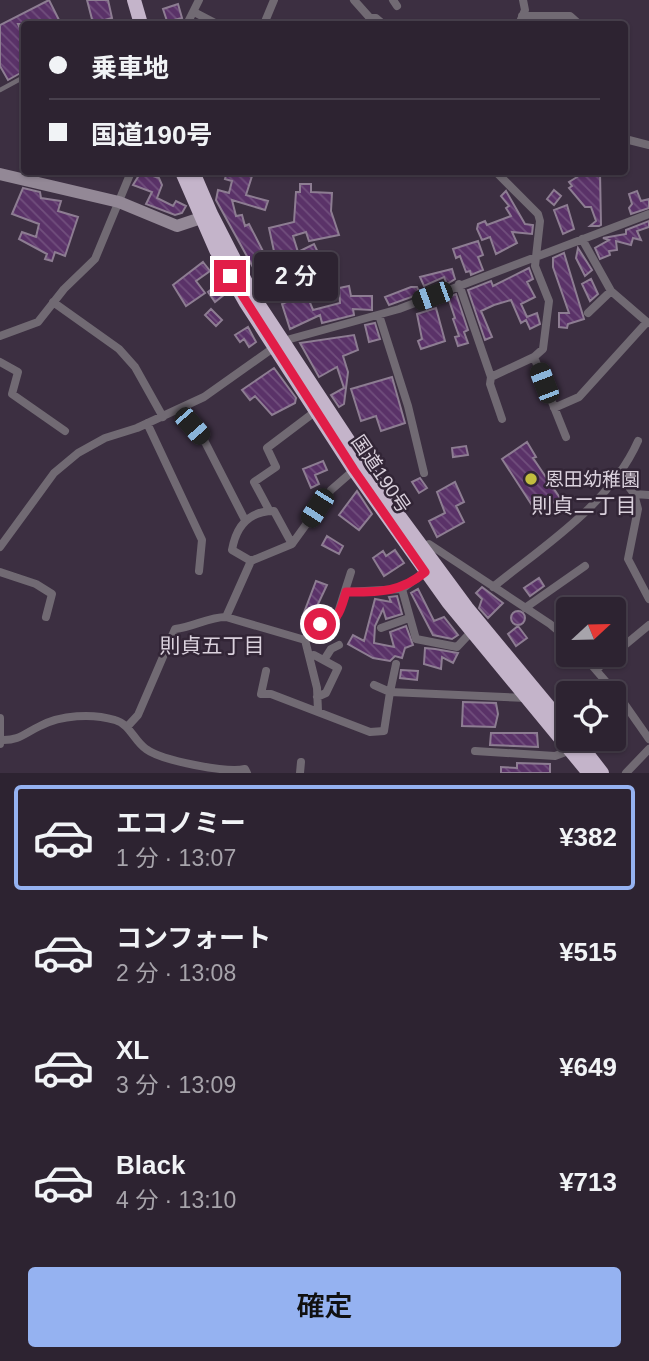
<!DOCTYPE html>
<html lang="ja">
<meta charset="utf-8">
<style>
body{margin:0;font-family:Helvetica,"Noto Sans JP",sans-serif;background:#352b39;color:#f1f3f6;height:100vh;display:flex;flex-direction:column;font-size:26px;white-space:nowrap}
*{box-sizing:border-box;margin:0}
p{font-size:23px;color:#a7a4ab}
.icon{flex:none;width:38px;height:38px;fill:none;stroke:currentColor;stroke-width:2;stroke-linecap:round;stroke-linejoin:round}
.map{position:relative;height:773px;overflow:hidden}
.drawer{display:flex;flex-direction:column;background:#2d2331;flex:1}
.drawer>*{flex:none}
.banner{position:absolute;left:21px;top:21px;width:607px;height:154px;border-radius:7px;box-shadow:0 2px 5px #0004,0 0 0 2px #48404d;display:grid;align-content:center;height:154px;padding:0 28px;background:#2d2331}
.needle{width:46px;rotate:68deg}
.controls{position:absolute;left:556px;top:597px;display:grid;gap:14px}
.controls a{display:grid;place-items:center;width:70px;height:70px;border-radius:7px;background:#2d2331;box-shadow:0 2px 5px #0004,0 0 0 2px #48404d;font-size:35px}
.end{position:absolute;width:32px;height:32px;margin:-16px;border:9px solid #e11d48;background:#fff;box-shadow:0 0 0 4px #fff}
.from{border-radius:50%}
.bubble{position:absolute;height:49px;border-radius:7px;background:#2d2331;box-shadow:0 2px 5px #0004,0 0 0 2px #48404d;font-size:23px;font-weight:600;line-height:49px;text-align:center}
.car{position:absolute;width:21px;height:42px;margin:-21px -10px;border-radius:9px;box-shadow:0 0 5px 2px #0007;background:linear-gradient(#222 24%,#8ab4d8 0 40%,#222 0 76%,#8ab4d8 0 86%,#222 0)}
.banner b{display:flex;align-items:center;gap:24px;height:66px;font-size:26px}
.banner b+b{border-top:2px solid #48404d}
.banner i{width:18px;height:18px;background:#f1f3f6}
ul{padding:12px 0 0;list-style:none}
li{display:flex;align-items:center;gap:21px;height:105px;margin:0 14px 10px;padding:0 14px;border:4px solid transparent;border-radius:7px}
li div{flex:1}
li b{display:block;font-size:26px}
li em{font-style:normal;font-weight:600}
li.on{border-color:#95b2f1}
li>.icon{width:63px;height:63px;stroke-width:1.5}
.action{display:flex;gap:14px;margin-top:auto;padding:14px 28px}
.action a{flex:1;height:80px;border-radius:7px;background:#95b2f1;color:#111;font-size:28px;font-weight:600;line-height:80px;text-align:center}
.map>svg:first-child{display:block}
</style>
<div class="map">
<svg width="649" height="773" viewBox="0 0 649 773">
<defs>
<pattern id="building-back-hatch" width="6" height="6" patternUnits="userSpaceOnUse" patternTransform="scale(1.75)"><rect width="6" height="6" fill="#5a3268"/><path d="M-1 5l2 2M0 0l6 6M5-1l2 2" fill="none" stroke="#714f7d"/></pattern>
</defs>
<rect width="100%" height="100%" fill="#3c2f41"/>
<path fill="url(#building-back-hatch)" stroke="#8d7d92" stroke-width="2" d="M49 0 61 24H18L24 37V71L8 80 0 66V25Z
M87 0H108L112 18 93 23Z
M178 4 182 18 174 20 175 24H168L163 9Z
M141 172 159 178 162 185 157 198 173 206 176 201 186 206 182 213 175 215 146 204 152 192 133 185Z
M227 172 252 176 246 195 268 201 265 210 232 200 236 216 242 215 245 226 249 224 268 261 274 281 266 284 259 266 254 269 216 200 218 190 229 193 232 181 225 179Z
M581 172H600L601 225 599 226H590L596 221 591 207H585L569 188 572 186 569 182 582 174Z
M300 184H311V192L332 193 331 211 339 235 309 241 306 232 293 236 298 252 314 244 323 263 312 268 309 263 292 269 287 252 275 256 269 228 294 222 296 192H300Z
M23 188 40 192 41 198 61 201 58 211 78 217 65 256 55 252 52 261 45 259 47 254 19 239 22 232 36 237 39 224 12 214Z
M554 190 561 196 554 205 547 199Z
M506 191 525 224 533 225 532 234 512 232 517 243 496 254 490 237 482 240 477 229 478 224 485 221 487 225 511 216 506 208 509 206 501 196Z
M637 191 641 201 649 199V208L631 214 629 208 632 204 629 194Z
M567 205 574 229 563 234 554 210Z
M649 221V227L637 231 641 240 633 238 631 245 616 241 617 250 609 251 610 255 600 259 595 248 609 240 603 238 626 234V230Z
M478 241 483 255 478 257 483 270 471 275 470 271 466 272 460 256 456 258 453 249Z
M578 248 592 270 585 276 576 258Z
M564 253 584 319 568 324 567 328 559 327V313H569L553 267V258Z
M203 262 210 271 196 281 205 293 186 306 173 285Z
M529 268 533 279 527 282 535 297 521 304 527 317 537 313 540 324 530 329 526 320 521 323 511 300 494 305 481 311 492 337 485 340 468 290 491 281 493 286Z
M452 269 455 279 447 284 444 277 424 286 420 277Z
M591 279 598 294 590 301 582 284Z
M218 284 225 294 215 302 208 292Z
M349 286 351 296H372V310L353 309 354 315 322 323 320 315 290 329 282 304 306 293 313 310 340 303 339 288Z
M411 287H417L420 294 389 305 385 297Z
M456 294 468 330 464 332 468 343 458 346 455 337 459 336 453 319 455 318 448 297Z
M436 308 445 341 421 349 418 341 422 339 417 314Z
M211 309 222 320 216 326 205 315Z
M375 323 380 339 369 342 365 325Z
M248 327 256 342 249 347 244 339 240 342 235 335Z
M354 335 358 350 343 356 348 372 344 404 339 407 331 395 344 388 337 367 319 377 300 343Z
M274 368 296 398 295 403 272 415 255 396 250 400 242 390Z
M392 377 405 423 381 431 376 416 361 421 351 389Z
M527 442 536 457 533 458 560 498 537 513 502 459Z
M466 446 468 455 453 457 452 448Z
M323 461 327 470 315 475 319 484 311 488 303 469Z
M420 478 427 488 419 493 412 482Z
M455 482 464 502 456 506 464 522 437 537 429 521 445 513 437 492Z
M357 491 372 514 359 530 339 515Z
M327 536 343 546 339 554 322 545Z
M395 550 404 563 384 576 373 558 383 551 386 556Z
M539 578 544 586 530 596 524 588Z
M316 581 327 585 310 621 302 618Z
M482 587 503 603 488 618 479 608 482 599 476 593Z
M418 589 434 621 444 617 458 635 452 639 433 635 411 593Z
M397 596 402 614 386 619 383 609 375 626 374 643 394 647 390 632 406 626 413 645 405 648 402 658 395 656 390 661 373 658 348 644 353 635 364 641 375 599 391 602 389 597Z
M511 618a7 7 0 1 1 14 0a7 7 0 1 1-14 0Z
M518 626 527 638 516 646 508 634Z
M425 648 435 649 458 653 453 663 442 657 441 669 424 664Z
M401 670 418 671 417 680 400 678Z
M463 702 496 703 498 714 495 727 462 726Z
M491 733H537L538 747 490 745Z
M517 763 550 764V773H501V767L517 768Z"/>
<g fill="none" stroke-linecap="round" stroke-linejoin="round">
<path stroke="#716a73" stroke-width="4.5" d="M126 24 138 20
M0 90 24 77"/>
<path stroke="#716a73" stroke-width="8" d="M354 0 370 18H376L383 24
M393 0 397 6
M194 12 217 24
M522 16H570L579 24
M187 24 199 0
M264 24 274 0
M519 24 525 10 523 0
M625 139 649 145
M496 172 538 214 540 221 535 266 549 301 543 349 534 357 566 437
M582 239 611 291 648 323
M459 284 491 377
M53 302 119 349 135 367 163 417
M588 313 611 291
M379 315 408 406 424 473
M0 336 38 322 64 289 95 259 131 172
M0 362 18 372 12 394 65 431
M554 408 579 397 647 322
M178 410 205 442 245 520
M502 419 490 384 491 377 534 357
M147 423 202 540 199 571
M618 472 634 494 638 509 628 559 649 599
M634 494 649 495
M269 510 254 482 276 467 267 448 316 411
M0 547 54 473 78 453 105 438 137 428 204 397 283 341 399 309 649 214
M421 549 429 544 550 624 569 640
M251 561 232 550C236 527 248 511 274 511L292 544
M0 572 36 584 52 594 46 617
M493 587C545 545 610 504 638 441
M402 589 416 639 457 647 472 631
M346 592 402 589 425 572
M525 608 585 566
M226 617 251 561 292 544 331 490 354 470
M381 628 409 618
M305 640 317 623 329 624 336 619 351 572
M582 654 621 699 649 739
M614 654 649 625
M309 656 314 655 338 668 326 693 317 697
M324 660 331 649 339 645
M597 669 614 654
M266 671 261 694H271L370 732 384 731 390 692 527 698
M374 685 390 692 396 664
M0 718V744
M127 727 138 715 175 629C194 627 208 617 226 617L305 640 317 688 318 711
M1 740C19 741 25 733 40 726 61 715 92 713 115 720 130 724 134 741 146 749 162 761 227 773 245 769L247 773
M475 751 555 756 571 750
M300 773 301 762
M626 773 649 749"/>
<path stroke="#938896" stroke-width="12" d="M0 174 119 202 177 226 210 215"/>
<path stroke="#c4b4ca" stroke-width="14" d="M134 0 141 24
M182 172 216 250 246 303 354 470 448 602 589 773
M193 172 211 214 253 296 391 505 467 608 569 731
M575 738 602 773"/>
</g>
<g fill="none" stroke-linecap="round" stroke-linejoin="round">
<path stroke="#e11d48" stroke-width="9" d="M230 276 354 470 425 572C401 593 377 592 346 592 341 608 339 623 320 624"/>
</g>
<circle fill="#c2bd3f" stroke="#322536" stroke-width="2.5" cx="531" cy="479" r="7"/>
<g text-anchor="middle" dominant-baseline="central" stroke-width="5" stroke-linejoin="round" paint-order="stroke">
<g font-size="19" fill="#dad1dd" stroke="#322536">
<text transform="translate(381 474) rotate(56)">国道190号</text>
</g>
<g font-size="19" fill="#dad1dd" stroke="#322536" text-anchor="start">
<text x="545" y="479">恩田幼稚園</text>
</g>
<g font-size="21" fill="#dad1dd" stroke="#322536">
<text x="584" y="505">則貞二丁目</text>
<text x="212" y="645">則貞五丁目</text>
</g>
</g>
</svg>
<div class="controls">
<a><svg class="needle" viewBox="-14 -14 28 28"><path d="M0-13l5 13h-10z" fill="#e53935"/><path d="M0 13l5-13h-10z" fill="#a7a4ab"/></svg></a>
<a><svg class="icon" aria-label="locate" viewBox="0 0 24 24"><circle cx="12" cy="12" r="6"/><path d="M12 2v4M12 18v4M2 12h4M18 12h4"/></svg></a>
</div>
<i class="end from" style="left:320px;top:624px"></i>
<i class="end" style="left:230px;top:276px"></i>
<div class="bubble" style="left:254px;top:252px;width:84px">2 分</div>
<i class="car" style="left:432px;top:296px;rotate:250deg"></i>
<i class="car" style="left:544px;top:383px;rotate:339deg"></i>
<i class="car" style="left:192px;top:426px;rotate:139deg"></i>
<i class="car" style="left:317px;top:508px;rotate:213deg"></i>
<div class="banner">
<b><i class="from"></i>乗車地</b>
<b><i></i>国道190号</b>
</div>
</div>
<section class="drawer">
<ul>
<li class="on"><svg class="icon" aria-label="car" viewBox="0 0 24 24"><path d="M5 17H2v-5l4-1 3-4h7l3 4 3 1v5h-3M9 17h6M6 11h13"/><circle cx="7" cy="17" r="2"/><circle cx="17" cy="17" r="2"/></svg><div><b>エコノミー</b><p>1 分 · 13:07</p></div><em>¥382</em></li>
<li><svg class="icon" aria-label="car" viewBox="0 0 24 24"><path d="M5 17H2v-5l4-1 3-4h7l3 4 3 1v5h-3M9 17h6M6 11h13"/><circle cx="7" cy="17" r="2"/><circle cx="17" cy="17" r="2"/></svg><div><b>コンフォート</b><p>2 分 · 13:08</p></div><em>¥515</em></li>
<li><svg class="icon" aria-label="car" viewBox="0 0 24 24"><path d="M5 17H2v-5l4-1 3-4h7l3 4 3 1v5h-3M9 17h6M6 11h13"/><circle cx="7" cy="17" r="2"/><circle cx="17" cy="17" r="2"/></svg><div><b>XL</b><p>3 分 · 13:09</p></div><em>¥649</em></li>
<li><svg class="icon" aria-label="car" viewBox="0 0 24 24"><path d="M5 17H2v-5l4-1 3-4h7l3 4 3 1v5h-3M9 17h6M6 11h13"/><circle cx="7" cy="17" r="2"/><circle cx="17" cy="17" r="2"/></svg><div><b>Black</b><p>4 分 · 13:10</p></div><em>¥713</em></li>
</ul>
<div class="action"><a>確定</a></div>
</section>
